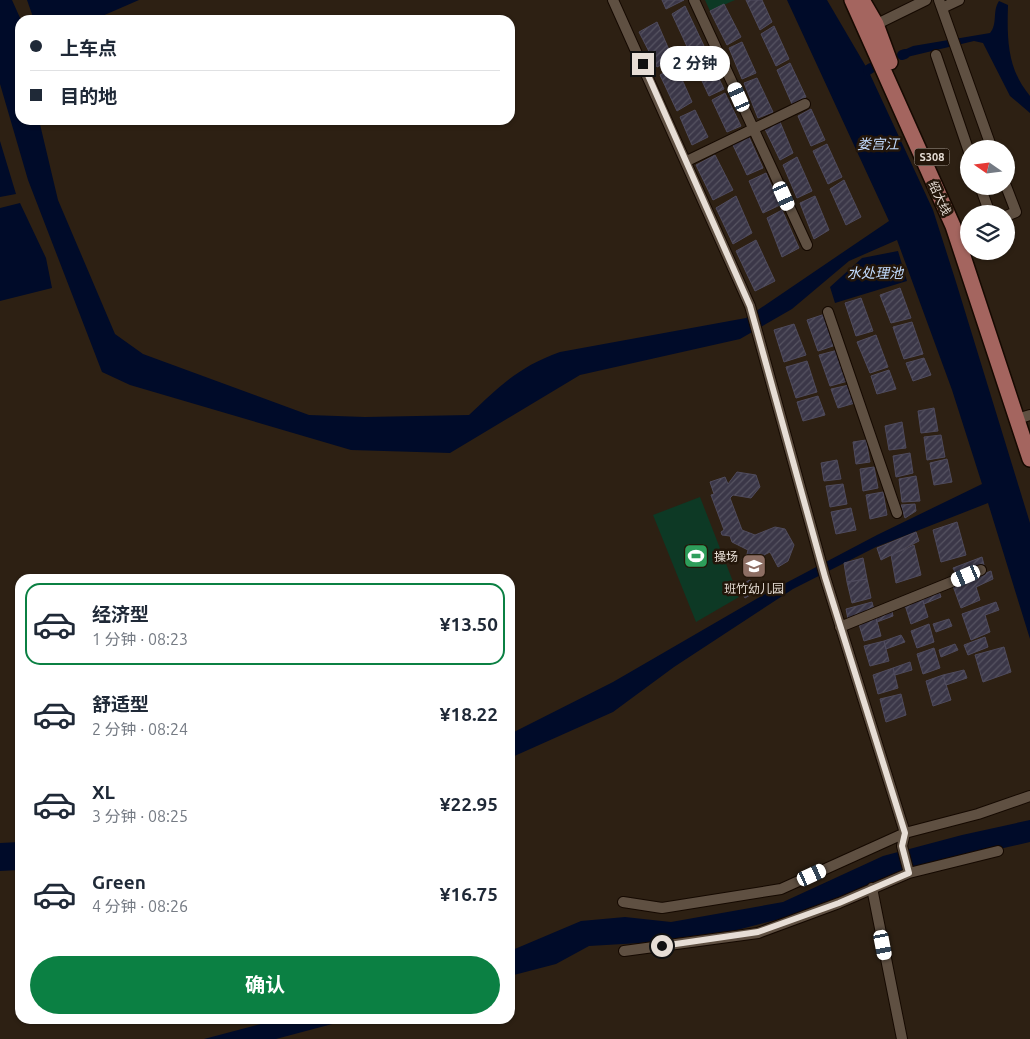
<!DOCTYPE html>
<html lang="zh">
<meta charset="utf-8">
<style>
body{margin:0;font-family:Ubuntu,"Noto Sans SC",sans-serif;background:#f2f2f3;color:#1f2937;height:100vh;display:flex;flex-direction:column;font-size:19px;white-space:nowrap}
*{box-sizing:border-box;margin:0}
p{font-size:16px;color:#747a83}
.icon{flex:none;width:28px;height:28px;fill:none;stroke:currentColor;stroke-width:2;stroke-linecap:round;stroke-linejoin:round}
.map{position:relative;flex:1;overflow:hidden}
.panel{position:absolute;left:15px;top:574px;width:500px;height:450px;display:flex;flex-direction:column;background:#fff;border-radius:15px;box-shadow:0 1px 4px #0004}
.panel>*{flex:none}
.top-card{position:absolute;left:15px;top:15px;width:500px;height:110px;border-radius:15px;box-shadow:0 1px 4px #0004;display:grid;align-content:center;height:110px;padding:0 15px;background:#fff}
.needle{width:32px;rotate:284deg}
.controls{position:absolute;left:960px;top:140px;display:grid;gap:10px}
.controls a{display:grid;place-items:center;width:55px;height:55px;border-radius:50%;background:#fff;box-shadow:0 1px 4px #0004;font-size:25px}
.end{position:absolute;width:22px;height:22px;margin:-11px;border:6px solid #e7ded6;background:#111;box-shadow:0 0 0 2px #111}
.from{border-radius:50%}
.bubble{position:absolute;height:35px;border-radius:18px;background:#fff;box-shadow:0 1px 4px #0004;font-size:16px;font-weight:700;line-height:35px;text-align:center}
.car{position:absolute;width:15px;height:30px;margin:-15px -8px;border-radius:6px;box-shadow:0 0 4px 1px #0007;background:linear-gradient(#fff 24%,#345 0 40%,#fff 0 76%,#345 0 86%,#fff 0)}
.top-card b{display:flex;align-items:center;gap:18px;height:48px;font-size:19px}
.top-card b+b{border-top:1px solid #e0e1e3}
.top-card i{width:12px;height:12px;background:#1f2937}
ul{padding:9px 0 0;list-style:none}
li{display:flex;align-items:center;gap:15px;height:82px;margin:0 10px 8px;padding:0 5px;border:2px solid transparent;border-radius:15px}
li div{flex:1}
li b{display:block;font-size:19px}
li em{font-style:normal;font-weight:700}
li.active{border-color:#0b8043}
li>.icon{width:45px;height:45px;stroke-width:1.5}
.action{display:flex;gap:10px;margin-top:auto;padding:10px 15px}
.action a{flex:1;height:58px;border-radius:30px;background:#0b8043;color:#fff;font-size:20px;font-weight:700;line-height:58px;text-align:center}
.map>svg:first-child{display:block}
</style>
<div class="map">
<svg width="1030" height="1039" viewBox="0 0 1030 1039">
<defs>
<pattern id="building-hatch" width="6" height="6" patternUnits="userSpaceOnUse" patternTransform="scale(1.25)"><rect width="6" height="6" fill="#3b3748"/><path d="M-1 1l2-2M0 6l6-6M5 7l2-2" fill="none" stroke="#575462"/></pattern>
</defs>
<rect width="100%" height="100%" fill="#2d2013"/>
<path fill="#0d3925" d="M705 0H735L710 11Z
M700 497 739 597 696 622 653 515Z"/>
<path fill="#000b29" d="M0 0H12L21 20 20 120H39L58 200 115 334 143 354 309 415 365 417 469 415C500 386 518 367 560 352L746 318 889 221 787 0H827L868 70 933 210 956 282 1030 523V639L988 503 876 547 793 589 674 667 613 712 510 758V734L613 682 765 594 877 535 982 484 952 390 897 240 849 261 792 309 740 339 580 375 450 453 351 450 130 385 102 372 28 180 0 84Z
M27 0H139L93 20H34Z
M999 1 1008 5C1007 38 1007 69 1030 96V113L1010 96 983 43 974 41 907 57 904 50 913 46 990 33C998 24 992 11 999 1Z
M0 141 16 194 0 197Z
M20 203 46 258 52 288 0 301V208Z
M898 251 907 281 835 303 830 287 862 258Z
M1030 820V842L898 872 811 911 737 930 640 943 589 946 556 964 510 976V951L581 921 625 917 671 922 783 902 883 856 962 835Z
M20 842V870L0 871V843Z
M280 1019H351L276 1039H204Z"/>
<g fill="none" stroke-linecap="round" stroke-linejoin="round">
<path stroke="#000b29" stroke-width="10" d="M902 55 905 54
M868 70 871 68"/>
</g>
<path fill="url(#building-hatch)" stroke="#4f4b5d" d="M662 0H684L666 9Z
M746 0H762L772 22 760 30Z
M724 4 741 37 727 45 710 11Z
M685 6 704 46 690 53 672 14Z
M657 22 673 59 657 67 639 32Z
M774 26 789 59 776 66 761 34Z
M742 42 756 73 742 79 729 48Z
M705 50 724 89 709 96 691 57Z
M790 63 806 97 792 104 777 70Z
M676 66 692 102 677 111 660 75Z
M757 78 773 112 758 118 744 83Z
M725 93 741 126 727 132 712 100Z
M811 109 825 140 811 146 798 116Z
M695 110 708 137 692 145 680 117Z
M780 122 793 153 780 160 765 129Z
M749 137 763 168 747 175 733 145Z
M827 144 842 177 828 184 813 151Z
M715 155 733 190 713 200 696 165Z
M797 157 812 191 797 198 783 165Z
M766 173 780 205 763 213 749 181Z
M844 180 861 217 846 225 830 189Z
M736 196 752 233 733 244 716 208Z
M815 196 829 230 814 239 800 203Z
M782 210 799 248 782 257 767 218Z
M756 240 775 281 755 291 736 251Z
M900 288 911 318 891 323 880 295Z
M861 298 873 331 856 336 845 303Z
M825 314 836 345 818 351 807 320Z
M912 322 923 354 904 359 893 327Z
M794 324 806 355 784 362 774 330Z
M876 335 888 367 870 373 857 342Z
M838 350 848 381 830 386 819 355Z
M924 358 931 375 913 381 906 363Z
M807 361 817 392 796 398 786 367Z
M889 370 896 389 877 394 871 376Z
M849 385 855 403 838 408 831 389Z
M818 396 825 415 803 421 797 402Z
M934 408 938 431 921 433 918 411Z
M902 422 906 448 889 450 885 426Z
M941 435 945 457 927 460 924 437Z
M866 440 870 462 856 464 853 442Z
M910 453 913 473 896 477 893 456Z
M947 459 952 482 934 485 930 463Z
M837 460 841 479 824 481 821 463Z
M874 467 878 488 863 491 860 469Z
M737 472 756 475 760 487 751 498 733 495 730 498 742 530 755 535 775 527 785 529 794 545 788 561 778 567 770 552 764 555 762 569 751 576 742 559 746 558 748 550 732 542 730 536 722 535 721 532 724 530 711 495 714 494 710 482 725 477 728 484Z
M916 476 920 501 902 502 899 479Z
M843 484 847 504 830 507 826 486Z
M883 492 887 515 870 519 866 495Z
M915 504 916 511 905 518 901 505Z
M851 508 856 530 836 534 831 512Z
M957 522 966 555 941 562 933 530Z
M916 532 919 541 881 560 877 548Z
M914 545 921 575 896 583 891 555Z
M982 557 984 565 956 574 953 568Z
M863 558 867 579 847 582 844 563Z
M991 571 993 579 976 587 980 600 961 608 953 586Z
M867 579 871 598 852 603 847 582Z
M750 580 757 591 745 598 738 586Z
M939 591 941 597 924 604 922 599Z
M921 595 928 617 911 624 904 602Z
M872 602 874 610 848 619 846 609Z
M996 602 999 610 985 615 990 632 971 640 962 614Z
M891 607 893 616 877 622 875 614Z
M875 614 881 636 864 641 858 621Z
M949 619 952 626 936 632 933 624Z
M929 624 934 642 917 648 911 631Z
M901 635 905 642 886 649 884 641Z
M985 637 988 647 968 655 964 645Z
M884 641 889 661 870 666 864 646Z
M955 644 958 650 941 657 939 650Z
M1004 647 1011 672 983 682 975 655Z
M934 648 940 668 923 674 917 654Z
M910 662 912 670 895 675 893 668Z
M893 668 898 688 878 694 873 675Z
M964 670 967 678 946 685 943 675Z
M943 675 951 700 933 706 926 681Z
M901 694 906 715 886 722 880 699Z"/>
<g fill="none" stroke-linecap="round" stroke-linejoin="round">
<defs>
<path id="street" d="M613 0 750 306 825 577 905 833 902 846 909 873
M694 0 807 245
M939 0 992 149
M942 8 959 0
M871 27 926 0
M936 55 969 152
M687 161 805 104
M980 186 990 214
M1006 186 1016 212 1006 216
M957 238 969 233
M828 312 897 513
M1017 419 1030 415
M840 627 981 570
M872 888 902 1039
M623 902 662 908 781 889 905 833 978 814 1030 796
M624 951 758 933 839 903 909 873 998 851"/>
<path id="primary" d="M852 0 953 226 1030 459
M862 0 876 24 890 62"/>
</defs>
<use href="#street" stroke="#150901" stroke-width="12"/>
<use href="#primary" stroke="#150901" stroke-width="18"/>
<use href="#street" stroke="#5f5042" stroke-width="10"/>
<use href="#primary" stroke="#a4655f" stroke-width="15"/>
</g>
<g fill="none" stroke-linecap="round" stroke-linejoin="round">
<path stroke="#e7ded6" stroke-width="6" d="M643 64 750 306 825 577 905 833 902 846 909 873 839 903 758 932 662 946"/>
</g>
<defs>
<symbol id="stadium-square" viewBox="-11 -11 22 22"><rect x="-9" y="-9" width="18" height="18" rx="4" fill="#2e9e5b" stroke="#23160a"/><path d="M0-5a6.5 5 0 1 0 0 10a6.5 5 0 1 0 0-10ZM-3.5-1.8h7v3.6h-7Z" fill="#fff"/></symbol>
<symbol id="school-square" viewBox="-11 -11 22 22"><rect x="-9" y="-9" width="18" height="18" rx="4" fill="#8d6e63" stroke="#23160a"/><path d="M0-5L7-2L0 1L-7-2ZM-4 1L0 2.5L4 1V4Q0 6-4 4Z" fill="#fff"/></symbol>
</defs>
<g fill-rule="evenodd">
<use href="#stadium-square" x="682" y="542" width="28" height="28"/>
<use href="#school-square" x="740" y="552" width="28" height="28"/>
</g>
<g text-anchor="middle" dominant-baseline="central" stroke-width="5" stroke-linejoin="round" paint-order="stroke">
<rect fill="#23160a" stroke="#aca299" stroke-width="1" x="914.5" y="148.5" width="35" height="17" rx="4"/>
<g font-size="11" font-weight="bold" fill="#e7ded6">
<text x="932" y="157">S308</text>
</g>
<g font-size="12" fill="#e7ded6" stroke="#23160a">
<text transform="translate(940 198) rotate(65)">绍大线</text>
</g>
<g font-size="12" fill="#e7ded6" stroke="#23160a" text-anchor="start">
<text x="714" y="556">操场</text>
<text x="754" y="588" text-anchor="middle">班竹幼儿园</text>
</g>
<g font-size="14" font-style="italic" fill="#c1dafd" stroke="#23160a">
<text x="878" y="144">娄宫江</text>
<text x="875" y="273">水处理池</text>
</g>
</g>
</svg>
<div class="controls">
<a><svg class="needle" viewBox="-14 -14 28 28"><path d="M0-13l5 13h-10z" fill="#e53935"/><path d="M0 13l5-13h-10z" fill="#747a83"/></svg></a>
<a><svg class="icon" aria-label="layers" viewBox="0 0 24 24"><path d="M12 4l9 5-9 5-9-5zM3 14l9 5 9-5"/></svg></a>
</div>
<i class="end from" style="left:662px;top:946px"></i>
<i class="end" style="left:643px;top:64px"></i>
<div class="bubble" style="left:660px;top:46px;width:70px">2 分钟</div>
<i class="car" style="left:739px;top:97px;rotate:336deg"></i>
<i class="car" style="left:784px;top:196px;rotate:156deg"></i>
<i class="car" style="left:966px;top:576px;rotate:247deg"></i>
<i class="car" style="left:812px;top:875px;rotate:65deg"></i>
<i class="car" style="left:883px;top:945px;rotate:169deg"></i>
<div class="top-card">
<b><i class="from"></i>上车点</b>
<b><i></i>目的地</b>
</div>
<section class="panel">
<ul>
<li class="active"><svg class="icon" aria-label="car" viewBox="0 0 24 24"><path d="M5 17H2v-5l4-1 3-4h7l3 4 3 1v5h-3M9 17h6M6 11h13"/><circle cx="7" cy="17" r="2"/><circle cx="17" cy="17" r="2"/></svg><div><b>经济型</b><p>1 分钟 · 08:23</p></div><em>¥13.50</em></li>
<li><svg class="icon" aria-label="car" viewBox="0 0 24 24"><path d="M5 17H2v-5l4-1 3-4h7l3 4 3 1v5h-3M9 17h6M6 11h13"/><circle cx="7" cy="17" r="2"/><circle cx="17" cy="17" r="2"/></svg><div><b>舒适型</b><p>2 分钟 · 08:24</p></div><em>¥18.22</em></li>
<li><svg class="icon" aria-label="car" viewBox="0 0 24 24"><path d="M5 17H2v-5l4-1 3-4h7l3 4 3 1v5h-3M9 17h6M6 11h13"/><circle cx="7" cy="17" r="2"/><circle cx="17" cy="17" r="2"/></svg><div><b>XL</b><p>3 分钟 · 08:25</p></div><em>¥22.95</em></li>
<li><svg class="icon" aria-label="car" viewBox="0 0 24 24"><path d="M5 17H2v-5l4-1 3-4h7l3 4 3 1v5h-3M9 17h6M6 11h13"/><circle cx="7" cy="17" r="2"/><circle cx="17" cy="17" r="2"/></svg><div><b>Green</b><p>4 分钟 · 08:26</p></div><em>¥16.75</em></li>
</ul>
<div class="action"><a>确认</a></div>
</section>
</div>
